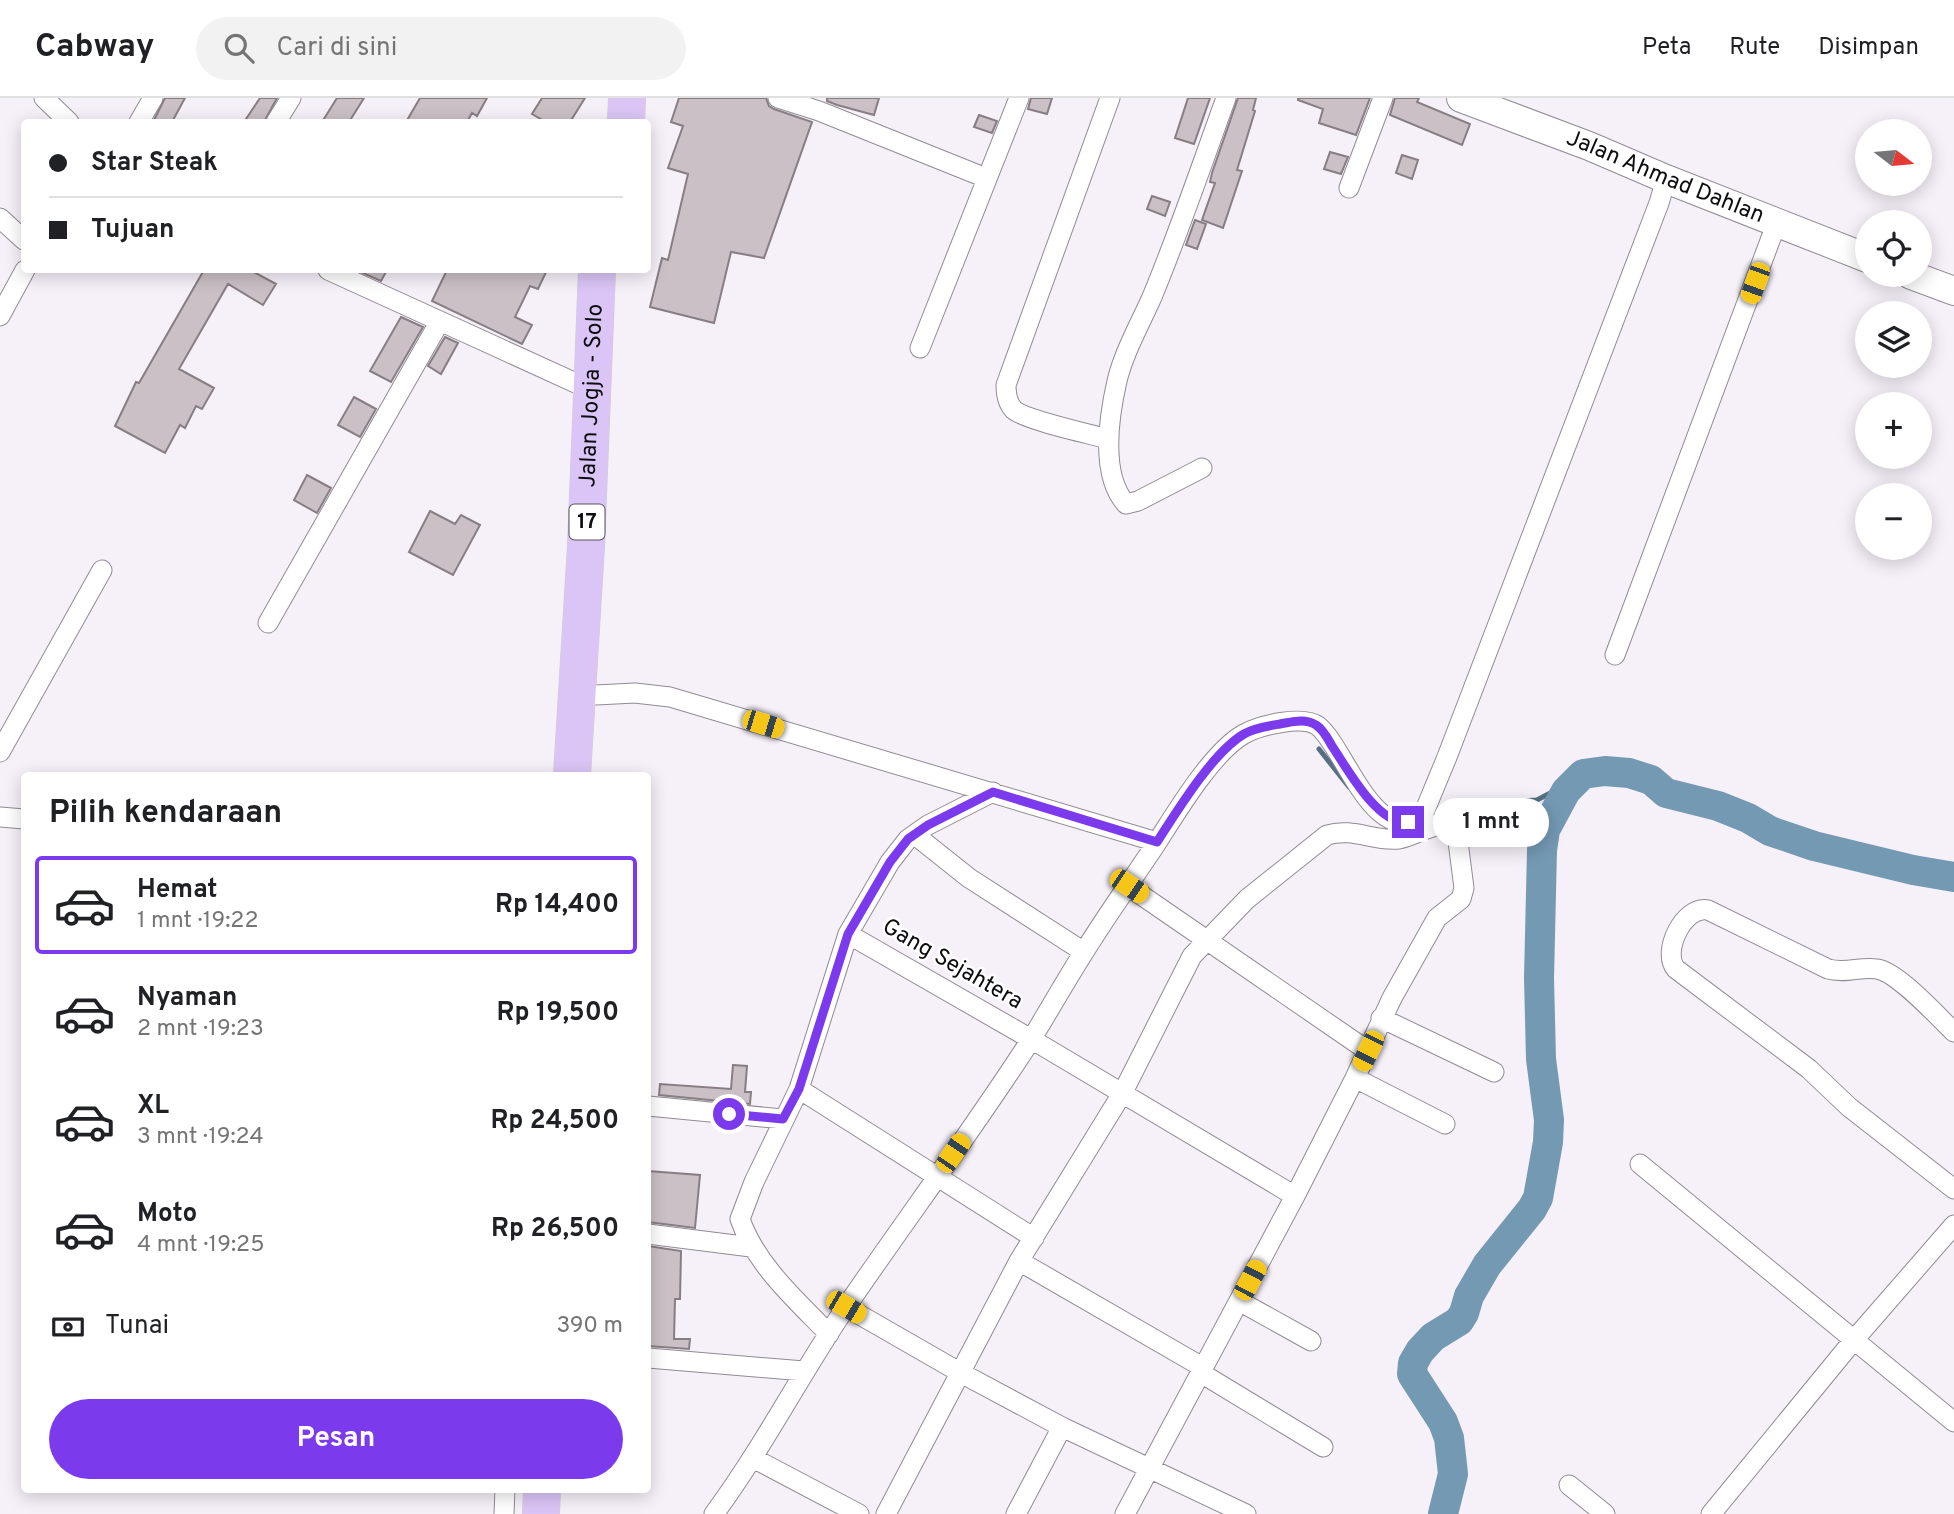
<!DOCTYPE html>
<html lang="id">
<meta charset="utf-8">
<style>
body{margin:0;font-family:Overpass,sans-serif;background:#f2f2f2;color:#202124;height:100vh;display:flex;flex-direction:column;font-size:26px;white-space:nowrap}
*{box-sizing:border-box;margin:0}
p{font-size:23px;color:#757577}
.icon{flex:none;width:38px;height:38px;fill:none;stroke:currentColor;stroke-width:2;stroke-linecap:round;stroke-linejoin:round}
.map{position:relative;flex:1;overflow:hidden}
.details{position:absolute;left:21px;top:674px;width:630px;height:721px;display:flex;flex-direction:column;background:#fff;border-radius:7px;box-shadow:0 4px 18px #0003}
.details>*{flex:none}
.hud{position:absolute;left:21px;top:21px;width:630px;height:154px;border-radius:7px;box-shadow:0 4px 18px #0003;display:grid;align-content:center;height:154px;padding:0 28px;background:#fff}
.needle{width:46px;rotate:106deg}
.fabs{position:absolute;left:1855px;top:21px;display:grid;gap:14px}
.fabs a{display:grid;place-items:center;width:77px;height:77px;border-radius:50%;background:#fff;box-shadow:0 4px 18px #0003;font-size:35px}
.end{position:absolute;width:32px;height:32px;margin:-16px;border:9px solid #7c3aed;background:#fff;box-shadow:0 0 0 4px #fff}
.from{border-radius:50%}
.bubble{position:absolute;height:49px;border-radius:24px;background:#fff;box-shadow:0 4px 18px #0003;font-size:23px;font-weight:700;line-height:49px;text-align:center}
.car{position:absolute;width:21px;height:42px;margin:-21px -10px;border-radius:9px;box-shadow:0 0 5px 2px #0007;background:linear-gradient(#f5c518 24%,#345 0 40%,#f5c518 0 76%,#345 0 86%,#f5c518 0)}
.hud b{display:flex;align-items:center;gap:24px;height:66px;font-size:26px}
.hud b+b{border-top:2px solid #e0e0e0}
.hud i{width:18px;height:18px;background:#202124}
ul{padding:0;list-style:none}
li{display:flex;align-items:center;gap:21px;height:98px;margin:0 14px 10px;padding:0 14px;border:4px solid transparent;border-radius:7px}
li div{flex:1}
li b{display:block;font-size:26px}
li em{font-style:normal;font-weight:700}
li.on{border-color:#7c3aed}
li>.icon{width:63px;height:63px;stroke-width:1.5}
h2{padding:0 28px;font-size:32px;line-height:84px}
.pay{display:flex;align-items:center;gap:18px;height:77px;padding:0 28px;font-size:26px}
.pay p{margin-inline-start:auto}
.primary-button{display:flex;gap:14px;margin-top:auto;padding:14px 28px}
.primary-button a{flex:1;height:80px;border-radius:42px;background:#7c3aed;color:#fff;font-size:28px;font-weight:700;line-height:80px;text-align:center}
header{display:flex;align-items:center;gap:42px;box-sizing:border-box;height:98px;padding:0 35px;background:#fff;border-bottom:2px solid #e0e0e0}
header strong{font-size:33px}
nav{display:flex;gap:38px;margin-inline-start:auto;font-size:24px}
.search{width:490px;height:63px;background:#f2f2f2;display:flex;align-items:center;gap:18px;box-sizing:border-box;padding:0 24px;border-radius:38px;color:#757577;font-size:26px}
.map>svg:first-child{display:block}
</style>
<header>
<strong>Cabway</strong>
<div class="search"><svg class="icon" aria-label="search" viewBox="0 0 24 24"><circle cx="10" cy="10" r="6"/><path d="M15 15l6 6"/></svg>Cari di sini</div>
<nav><a>Peta</a><a>Rute</a><a>Disimpan</a></nav>
</header>
<div class="map">
<svg width="1954" height="1416" viewBox="0 0 1954 1416">
<rect width="100%" height="100%" fill="#f6f0f9"/>
<g fill="none" stroke-linecap="round" stroke-linejoin="round">
<path stroke="#556f82" stroke-width="5" d="M1319 651 1349 689
M1429 719 1451 707 1537 702 1575 682"/>
<path stroke="#7499b3" stroke-width="30" d="M1443 1416 1453 1376 1449 1340 1443 1324 1412 1276 1413 1265 1420 1253 1433 1239 1459 1223 1464 1215 1469 1198 1487 1167 1532 1111 1538 1100 1548 1044 1549 1022 1541 961 1539 880 1542 752 1545 732 1566 693 1583 676 1605 673 1629 675 1651 682 1666 695 1718 708 1748 720 1770 733 1814 748 1913 772 1954 779"/>
</g>
<path fill="#cac0c6" stroke="#877e83" stroke-width="2" d="M165 0H185L172 24H153Z
M260 0H277L264 24H244Z
M337 0H364L349 24H322Z
M420 0H487L477 18 472 15 467 24H406Z
M542 0H585L570 24H546L532 16Z
M679 0H766L769 8 774 11 812 24 764 160 731 154 714 225 650 209 662 160 668 162 688 76 668 70 683 28 671 24Z
M827 0H879L874 17 837 7 827 3Z
M1031 0H1052L1047 16 1028 11Z
M1188 0H1210L1194 46 1175 40Z
M1238 0H1256L1253 12 1255 13 1237 72 1242 73 1223 130 1202 122 1215 85 1210 84 1212 75Z
M1298 0H1370L1356 37 1319 25 1323 11 1298 2Z
M1395 0H1419L1417 4 1470 26 1462 47 1390 17Z
M979 17 997 23 992 35 974 29Z
M1330 54 1348 59 1341 76 1324 71Z
M1402 57 1418 62 1412 81 1396 75Z
M1152 98 1170 104 1165 118 1147 111Z
M1195 122 1206 126 1197 151 1186 147Z
M204 172H250L276 186 263 207 228 186 179 271 214 290 202 311 196 308 185 330 180 327 165 355 115 328 136 284 139 285Z
M356 172H387L381 183Z
M447 172H547L538 191 530 188 515 219 532 227 522 246 432 203Z
M401 219 423 229 391 284 370 273Z
M445 239 458 245 441 276 428 268Z
M354 299 376 311 360 339 338 327Z
M307 377 331 390 317 415 294 402Z
M430 413 455 426 461 417 480 427 453 477 409 454Z
M733 967 747 968 745 994H751L750 1006 659 997 660 986 731 991Z
M648 1073 700 1077 695 1130 648 1124Z
M648 1148 681 1153 680 1201H675L674 1241H690L689 1251 648 1248Z"/>
<g fill="none" stroke-linecap="round" stroke-linejoin="round">
<defs>
<path id="street" d="M44 0 69 24
M778 0 819 13 986 80
M139 24 153 0
M276 24 291 0
M1349 90 1383 0
M0 120 24 142
M328 172 591 292
M0 218 25 172
M920 250 1019 0
M1108 341C1090 336 1026 322 1014 312 1007 305 1006 296 1006 287L1110 0
M1202 370 1138 403 1126 406C1100 377 1109 318 1117 283 1124 254 1140 226 1152 199 1179 134 1202 66 1226 0
M268 525 440 223
M1615 557 1777 124
M596 597 635 595 670 599 1157 744
M0 654 102 472
M0 719 24 721
M1428 727 1423 717 1447 659 1659 105 1666 81
M915 737 969 780 1084 854
M1128 788 1368 953
M848 836 1031 941 1295 1098
M1381 920 1494 974
M1954 934C1938 919 1898 874 1877 871 1861 868 1846 876 1828 871L1708 812C1684 807 1661 854 1676 871L1809 971 1849 1009 1954 1091
M1355 980 1445 1026
M799 991 1034 1140
M648 1008 783 1021
M1640 1066 1954 1324
M648 1136 751 1149
M1019 1163 1204 1270
M1239 1203 1311 1243
M846 1209 961 1275 1062 1329 1246 1416
M829 1236C796 1202 756 1167 740 1121L754 1084 799 991 848 836 890 764 908 741 928 727 993 694
M648 1260 804 1273
M1201 1275 1323 1349
M753 1360 859 1416
M1569 1387 1605 1416
M504 1416 505 1391
M714 1416C762 1351 799 1279 844 1212 906 1121 973 1032 1032 940 1050 911 1066 882 1084 854 1107 817 1132 782 1156 746 1176 715 1212 654 1244 636 1260 627 1303 617 1318 628 1345 649 1374 752 1423 717
M886 1416 1019 1163 1123 994 1192 858 1247 801 1327 737C1353 729 1374 744 1399 741 1416 738 1436 722 1453 729L1457 736 1464 790 1461 801 1437 820 1392 900 1355 980 1295 1098 1125 1416
M1016 1416 1062 1329
M1711 1416 1853 1243 1954 1127"/>
<g id="secondary">
<path id="s1" d="M1461 0 1589 48 1666 81 1867 160"/>
<path d="M1911 177 1954 193"/>
</g>
<g id="highway">
<path d="M626 24 627 0"/>
<path id="s2" d="M572 677 586 448 597 172"/>
<path d="M541 1416 542 1391"/>
</g>
</defs>
<use href="#street" stroke="#918b94" stroke-width="21"/>
<use href="#secondary" stroke="#918b94" stroke-width="30"/>
<use href="#highway" stroke="#cfcecf" stroke-width="38"/>
<use href="#street" stroke="#fff" stroke-width="19"/>
<use href="#secondary" stroke="#fff" stroke-width="28"/>
<use href="#highway" stroke="#dbc5f6" stroke-width="37"/>
</g>
<g fill="none" stroke-linecap="round" stroke-linejoin="round">
<path stroke="#7c3aed" stroke-width="9" d="M729 1016 783 1021 799 991 848 836 890 764 908 741 928 727 993 694 1157 744C1177 713 1213 654 1244 636 1254 630 1268 628 1280 626 1292 624 1305 620 1316 627 1323 631 1328 641 1332 648 1347 670 1378 728 1408 724"/>
</g>
<g text-anchor="middle" dominant-baseline="central" stroke-width="5" stroke-linejoin="round" paint-order="stroke">
<rect fill="#fff" stroke="#565557" stroke-width="2" x="569.5" y="406.5" width="35" height="35" rx="5"/>
<g font-size="21" font-weight="bold" fill="#0d0c0f">
<text x="587" y="424">17</text>
</g>
<g font-size="23" fill="#0d0c0f" stroke="#fff">
<text stroke="none"><textPath href="#s1" startOffset="219">Jalan Ahmad Dahlan</textPath></text>
<text stroke="none"><textPath href="#s2" startOffset="380">Jalan Jogja - Solo</textPath></text>
<text transform="translate(952 867) rotate(30)">Gang Sejahtera</text>
</g>
</g>
</svg>
<div class="fabs">
<a><svg class="needle" viewBox="-14 -14 28 28"><path d="M0-13l5 13h-10z" fill="#e53935"/><path d="M0 13l5-13h-10z" fill="#757577"/></svg></a>
<a><svg class="icon" aria-label="locate" viewBox="0 0 24 24"><circle cx="12" cy="12" r="6"/><path d="M12 2v4M12 18v4M2 12h4M18 12h4"/></svg></a>
<a><svg class="icon" aria-label="layers" viewBox="0 0 24 24"><path d="M12 4l9 5-9 5-9-5zM3 14l9 5 9-5"/></svg></a>
<a>+</a>
<a>−</a>
</div>
<i class="end from" style="left:729px;top:1016px"></i>
<i class="end" style="left:1408px;top:724px"></i>
<div class="bubble" style="left:1433px;top:700px;width:116px">1 mnt</div>
<i class="car" style="left:1755px;top:185px;rotate:200deg"></i>
<i class="car" style="left:763px;top:626px;rotate:107deg"></i>
<i class="car" style="left:1129px;top:788px;rotate:124deg"></i>
<i class="car" style="left:1368px;top:953px;rotate:206deg"></i>
<i class="car" style="left:953px;top:1055px;rotate:34deg"></i>
<i class="car" style="left:1250px;top:1182px;rotate:28deg"></i>
<i class="car" style="left:846px;top:1209px;rotate:120deg"></i>
<div class="hud">
<b><i class="from"></i>Star Steak</b>
<b><i></i>Tujuan</b>
</div>
<section class="details">
<h2>Pilih kendaraan</h2>
<ul>
<li class="on"><svg class="icon" aria-label="car" viewBox="0 0 24 24"><path d="M5 17H2v-5l4-1 3-4h7l3 4 3 1v5h-3M9 17h6M6 11h13"/><circle cx="7" cy="17" r="2"/><circle cx="17" cy="17" r="2"/></svg><div><b>Hemat</b><p>1 mnt · 19:22</p></div><em>Rp 14,400</em></li>
<li><svg class="icon" aria-label="car" viewBox="0 0 24 24"><path d="M5 17H2v-5l4-1 3-4h7l3 4 3 1v5h-3M9 17h6M6 11h13"/><circle cx="7" cy="17" r="2"/><circle cx="17" cy="17" r="2"/></svg><div><b>Nyaman</b><p>2 mnt · 19:23</p></div><em>Rp 19,500</em></li>
<li><svg class="icon" aria-label="car" viewBox="0 0 24 24"><path d="M5 17H2v-5l4-1 3-4h7l3 4 3 1v5h-3M9 17h6M6 11h13"/><circle cx="7" cy="17" r="2"/><circle cx="17" cy="17" r="2"/></svg><div><b>XL</b><p>3 mnt · 19:24</p></div><em>Rp 24,500</em></li>
<li><svg class="icon" aria-label="car" viewBox="0 0 24 24"><path d="M5 17H2v-5l4-1 3-4h7l3 4 3 1v5h-3M9 17h6M6 11h13"/><circle cx="7" cy="17" r="2"/><circle cx="17" cy="17" r="2"/></svg><div><b>Moto</b><p>4 mnt · 19:25</p></div><em>Rp 26,500</em></li>
</ul>
<div class="pay"><svg class="icon" aria-label="cash" viewBox="0 0 24 24"><path d="M3 7h18v10H3z"/><circle cx="12" cy="12" r="2"/></svg>Tunai<p>390 m</p></div>
<div class="primary-button"><a>Pesan</a></div>
</section>
</div>
